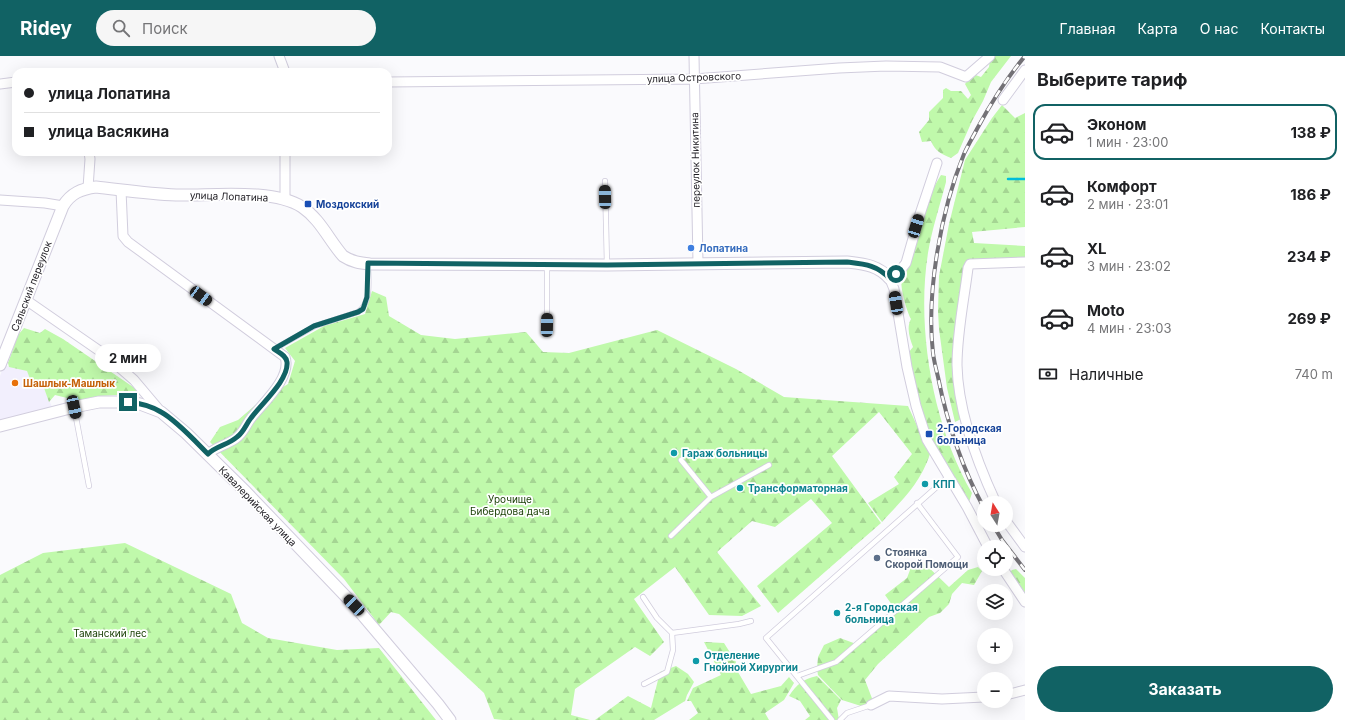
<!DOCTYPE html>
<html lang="ru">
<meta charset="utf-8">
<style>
body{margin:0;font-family:Inter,sans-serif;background:#f6f6f6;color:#202124;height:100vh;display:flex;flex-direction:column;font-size:15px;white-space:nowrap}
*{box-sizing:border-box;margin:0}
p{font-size:13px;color:#757577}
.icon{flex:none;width:22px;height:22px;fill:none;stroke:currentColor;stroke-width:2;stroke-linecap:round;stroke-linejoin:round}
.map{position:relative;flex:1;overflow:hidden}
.side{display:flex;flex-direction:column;background:#fff;width:320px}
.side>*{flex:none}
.hud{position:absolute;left:12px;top:12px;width:380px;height:88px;border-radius:12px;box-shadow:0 4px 16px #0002;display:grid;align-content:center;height:88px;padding:0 12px;background:#fff}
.needle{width:26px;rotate:349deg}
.controls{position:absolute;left:977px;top:440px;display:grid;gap:8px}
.controls a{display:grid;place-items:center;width:36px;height:36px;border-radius:50%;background:#fff;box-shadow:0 4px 16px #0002;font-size:20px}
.end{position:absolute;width:18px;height:18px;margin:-9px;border:5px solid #116264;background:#fff;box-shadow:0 0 0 2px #fff}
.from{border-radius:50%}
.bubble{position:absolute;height:28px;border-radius:14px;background:#fff;box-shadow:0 4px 16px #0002;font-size:13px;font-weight:700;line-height:28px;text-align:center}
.car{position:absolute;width:12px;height:24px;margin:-12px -6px;border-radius:5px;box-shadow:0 0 3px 1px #0007;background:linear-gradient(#222 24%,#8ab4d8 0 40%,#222 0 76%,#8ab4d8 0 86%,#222 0)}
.hud b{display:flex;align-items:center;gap:14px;height:38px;font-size:15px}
.hud b+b{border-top:1px solid #e0e0e0}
.hud i{width:10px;height:10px;background:#202124}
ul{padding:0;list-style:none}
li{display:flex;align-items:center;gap:12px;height:56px;margin:0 8px 6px;padding:0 4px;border:2px solid transparent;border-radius:12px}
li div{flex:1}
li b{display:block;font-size:15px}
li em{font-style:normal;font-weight:700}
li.selected{border-color:#116264}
li>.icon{width:36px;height:36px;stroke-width:1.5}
h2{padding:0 12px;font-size:18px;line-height:48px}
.pay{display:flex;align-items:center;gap:10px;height:44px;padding:0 12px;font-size:15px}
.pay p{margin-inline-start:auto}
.action{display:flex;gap:8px;margin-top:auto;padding:8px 12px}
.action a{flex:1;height:46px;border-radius:24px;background:#116264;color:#fff;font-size:16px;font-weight:700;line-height:46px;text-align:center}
header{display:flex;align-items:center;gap:24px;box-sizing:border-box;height:56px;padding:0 20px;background:#116264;color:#fff}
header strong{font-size:19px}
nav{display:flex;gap:22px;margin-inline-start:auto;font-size:14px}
.search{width:280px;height:36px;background:#f6f6f6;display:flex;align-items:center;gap:10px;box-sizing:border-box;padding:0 14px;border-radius:22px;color:#757577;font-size:15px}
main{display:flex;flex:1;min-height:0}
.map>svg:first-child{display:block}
</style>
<header>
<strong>Ridey</strong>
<div class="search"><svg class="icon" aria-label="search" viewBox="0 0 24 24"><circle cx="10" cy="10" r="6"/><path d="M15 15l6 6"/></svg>Поиск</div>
<nav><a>Главная</a><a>Карта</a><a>О нас</a><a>Контакты</a></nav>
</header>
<main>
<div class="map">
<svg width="1025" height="664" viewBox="0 0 1025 664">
<defs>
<pattern id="forest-firs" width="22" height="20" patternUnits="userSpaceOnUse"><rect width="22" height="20" fill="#c0f9ab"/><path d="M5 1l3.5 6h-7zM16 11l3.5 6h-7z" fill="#a5d593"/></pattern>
</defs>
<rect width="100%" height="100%" fill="#fafafd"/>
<path fill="#f2effd" d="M4 309 27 315 30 323 44 332 52 351 0 365V320Z"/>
<path fill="url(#forest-firs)" d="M995 0H1011L991 26 983 45 972 65 958 97 951 102C941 98 935 95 931 85L922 86 919 76 929 64V56L943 42V34L946 32 951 35H961L968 43 971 39 965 28 973 18 981 21 989 11 990 4Z
M1002 49 1015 62 1025 57V171L972 176 974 187 1025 190V209L965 210 960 262 953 290V309L961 363 955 366 947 332 939 273 938 255 939 220 949 168 965 104 992 62Z
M941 119 946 120V126C940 149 932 173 928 197 916 273 933 370 972 437L969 446 936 394 918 349 909 296 913 291C910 283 906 272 911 263 907 256 899 229 902 222 903 217 907 213 909 208 920 178 923 146 941 119Z
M372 235 386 241 389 260 421 279 455 283 526 276 543 296 569 297 657 274 736 313 784 341 908 350 930 398C920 428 902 444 882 466L868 447 899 428 894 421 912 398 879 356 832 400 881 467 778 557 757 530 832 467 811 443 775 471 752 465 717 496 761 550 742 560 709 559 675 511 634 543 664 586 650 600 635 591 575 633 571 659 590 664H503L494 663 484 637 399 558 391 556 379 569 344 523 210 386 220 371 238 364 260 345 288 328 295 305 285 292 324 270 365 258Z
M24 272 40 277 45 273 63 283 136 333 137 338 99 340 74 345 67 342 55 339 49 346 44 332H38L30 323 27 315 9 311 8 307 18 279Z
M125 487 231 538 242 567 268 582 337 594 379 592 436 664H0V519L43 497Z
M921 504 949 531 968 514 978 511 982 515 974 529 962 527 952 538 949 548 940 557 929 561 878 608 865 624 873 645 861 650 842 644 818 619 817 613 818 601 824 589 840 582 859 589 897 556 885 539 907 522 913 506Z
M1016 513 1025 522V538L1011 518 1010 516 1012 514Z
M704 586 724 587 736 606 735 611 751 638 781 630 789 621 794 627 784 644 765 657 769 664H689L698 657 691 645H687L693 632 721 619Z
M676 610 688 618 694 626 687 639 685 645 654 664H595L628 640 651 652 660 616Z
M817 620 841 644 837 652 839 664H805L810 660 800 645 789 640C797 628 803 623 817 620Z"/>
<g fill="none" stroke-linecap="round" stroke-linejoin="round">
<path stroke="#00bdda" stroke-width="2.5" d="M1008 123H1025"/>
<defs>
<path id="service" d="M605 125 607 209
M547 269V209
M274 293 315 270 358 256C372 247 368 223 368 207
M74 351 89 430
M681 404 711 441
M671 480 711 441 769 409
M643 541 657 562 672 577
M797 620 836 606 958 501 917 447
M644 628 667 616 673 594 672 577 739 568 751 565
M832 664 766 582 948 421
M840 664 847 657 871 649"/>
<path id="minor" d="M279 0 285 16
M694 0 698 207
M388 26 694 23 839 12 886 10 940 11 966 21 990 0
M0 28 16 26
M1003 44 1025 14
M937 107 920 158 906 207 899 216 890 223 894 233 907 311 916 350 927 384 967 451 988 491
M88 132 90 103 89 96
M121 134 123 180 128 186 285 301C292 321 264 346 252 361 246 368 244 377 235 383 226 389 216 391 208 398
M0 144 45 147 63 150
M285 144V96
M26 244 104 298 134 324 161 356
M996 447C977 406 958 354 957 309 957 277 964 244 968 212L970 208 1025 206
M1006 465 1025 491
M1003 513 1025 546
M1006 639 1025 634
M871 649 889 640 942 643 984 641"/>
<path id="tertiary" d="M0 309 63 150C71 137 81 133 96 131 123 134 149 138 176 139 210 140 273 132 302 151 320 163 329 184 343 200 352 206 360 207 370 208L607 209 847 206C864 208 878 209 890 223
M0 370 74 351 99 346H128L140 348 161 356 186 377 246 436 354 549 438 648 450 664"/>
</defs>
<use href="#service" stroke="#d1cddd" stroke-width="6"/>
<use href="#minor" stroke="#d1cddd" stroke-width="11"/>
<use href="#tertiary" stroke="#d1cddd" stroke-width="13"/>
<use href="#service" stroke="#fff" stroke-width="4.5"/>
<use href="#minor" stroke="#fff" stroke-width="9"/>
<use href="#tertiary" stroke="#fff" stroke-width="11"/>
<defs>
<path id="rail" d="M984 452C962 412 947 366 938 321 936 313 934 305 933 297 926 237 941 154 964 98 968 89 973 81 977 73 991 47 1006 23 1025 0
M993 469 1002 484 1025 514"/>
</defs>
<use href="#rail" stroke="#737176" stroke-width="4"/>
<use href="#rail" stroke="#fff" stroke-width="2.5" stroke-dasharray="8" stroke-linecap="butt"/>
</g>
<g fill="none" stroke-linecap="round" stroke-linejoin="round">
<path stroke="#116264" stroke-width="5" d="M128 346C139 347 151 350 161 356 176 364 195 385 208 398 216 390 228 389 237 381 244 376 246 368 251 362 261 348 289 324 287 306 286 299 279 297 274 293L314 270 358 256 363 253 367 241 368 207 607 209 847 206C864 208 878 209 890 223L896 218"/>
</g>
<g fill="#1a4fb4" stroke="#fff" stroke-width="1.5">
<rect x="304" y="144" width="8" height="8" rx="2"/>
<rect x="925" y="374" width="8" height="8" rx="2"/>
</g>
<circle fill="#3f7fe0" stroke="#fff" stroke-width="1.5" cx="691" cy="192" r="4"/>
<circle fill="#e8710a" stroke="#fff" stroke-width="1.5" cx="15" cy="327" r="4"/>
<g fill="#0f9aa8" stroke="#fff" stroke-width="1.5">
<circle cx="674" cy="397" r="4"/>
<circle cx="925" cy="428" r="4"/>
<circle cx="740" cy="432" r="4"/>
<circle cx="837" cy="557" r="4"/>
<circle cx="696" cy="605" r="4"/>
</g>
<circle fill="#5c6f8a" stroke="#fff" stroke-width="1.5" cx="877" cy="502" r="4"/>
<g text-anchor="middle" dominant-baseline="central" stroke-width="3.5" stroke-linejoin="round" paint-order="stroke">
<g font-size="10" fill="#201e24" stroke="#fff">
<text transform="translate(694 21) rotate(-2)">улица Островского</text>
<text transform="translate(695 104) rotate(-91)">переулок Никитина</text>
<text transform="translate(229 140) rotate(2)">улица Лопатина</text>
<text transform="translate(31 230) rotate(-69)">Сальский переулок</text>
<text transform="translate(258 450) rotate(46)">Кавалерийская улица</text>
</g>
<g font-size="10" font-weight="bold" fill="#164399" stroke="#fff" text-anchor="start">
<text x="316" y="148">Моздокский</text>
<text x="937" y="372">2-Городская<tspan x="937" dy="12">больница</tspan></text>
</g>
<g font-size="10" font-weight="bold" fill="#366cbe" stroke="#fff" text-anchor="start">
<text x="699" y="192">Лопатина</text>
</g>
<g font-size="10" font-weight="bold" fill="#c56008" stroke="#fff" text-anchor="start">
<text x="23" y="327">Шашлык-Машлык</text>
</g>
<g font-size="10" font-weight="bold" fill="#0d838f" stroke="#fff" text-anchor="start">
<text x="682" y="397">Гараж больницы</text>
<text x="933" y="428">КПП</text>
<text x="748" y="432">Трансформаторная</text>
<text x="845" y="551">2-я Городская<tspan x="845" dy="12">больница</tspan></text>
<text x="704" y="599">Отделение<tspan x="704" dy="12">Гнойной Хирургии</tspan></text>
</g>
<g font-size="10" fill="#1d4309" stroke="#fff">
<text x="510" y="443">Урочище<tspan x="510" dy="12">Бибердова дача</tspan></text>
<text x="110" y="577">Таманский лес</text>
</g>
<g font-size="10" font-weight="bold" fill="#4e5e75" stroke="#fff" text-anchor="start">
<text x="885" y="496">Стоянка<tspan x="885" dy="12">Скорой Помощи</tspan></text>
</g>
</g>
</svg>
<div class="controls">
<a><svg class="needle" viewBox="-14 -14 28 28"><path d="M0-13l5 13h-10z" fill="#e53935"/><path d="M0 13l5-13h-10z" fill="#757577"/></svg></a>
<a><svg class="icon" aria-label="locate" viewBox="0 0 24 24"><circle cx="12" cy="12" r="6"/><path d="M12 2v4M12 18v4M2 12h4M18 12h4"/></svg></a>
<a><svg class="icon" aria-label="layers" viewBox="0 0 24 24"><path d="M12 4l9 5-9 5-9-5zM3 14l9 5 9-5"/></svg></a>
<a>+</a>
<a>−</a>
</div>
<i class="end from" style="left:896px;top:218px"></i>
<i class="end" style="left:128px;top:346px"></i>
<div class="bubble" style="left:95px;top:288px;width:66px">2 мин</div>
<i class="car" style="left:605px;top:141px;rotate:359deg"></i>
<i class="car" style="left:916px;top:170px;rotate:17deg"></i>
<i class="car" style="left:201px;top:240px;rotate:126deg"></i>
<i class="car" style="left:896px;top:247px;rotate:351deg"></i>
<i class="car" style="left:547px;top:269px;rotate:1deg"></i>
<i class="car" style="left:74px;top:351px;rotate:168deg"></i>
<i class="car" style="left:354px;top:549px;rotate:316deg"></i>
<div class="hud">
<b><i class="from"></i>улица Лопатина</b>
<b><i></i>улица Васякина</b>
</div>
</div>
<section class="side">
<h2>Выберите тариф</h2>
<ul>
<li class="selected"><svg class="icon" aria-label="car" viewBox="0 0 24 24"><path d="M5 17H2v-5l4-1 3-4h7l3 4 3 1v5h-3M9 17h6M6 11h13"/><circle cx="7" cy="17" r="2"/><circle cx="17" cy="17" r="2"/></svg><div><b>Эконом</b><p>1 мин · 23:00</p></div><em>138 ₽</em></li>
<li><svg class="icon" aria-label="car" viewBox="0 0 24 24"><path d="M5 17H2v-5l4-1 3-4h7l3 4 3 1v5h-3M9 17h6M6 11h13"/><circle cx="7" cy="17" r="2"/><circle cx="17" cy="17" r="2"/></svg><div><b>Комфорт</b><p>2 мин · 23:01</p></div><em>186 ₽</em></li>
<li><svg class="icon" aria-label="car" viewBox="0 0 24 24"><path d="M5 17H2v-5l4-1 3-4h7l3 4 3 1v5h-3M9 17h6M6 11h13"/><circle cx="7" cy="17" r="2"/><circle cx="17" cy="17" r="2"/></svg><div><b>XL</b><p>3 мин · 23:02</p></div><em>234 ₽</em></li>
<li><svg class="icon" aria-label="car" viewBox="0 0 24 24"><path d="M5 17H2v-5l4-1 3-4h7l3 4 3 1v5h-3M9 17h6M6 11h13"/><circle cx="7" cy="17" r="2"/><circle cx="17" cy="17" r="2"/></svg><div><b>Moto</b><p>4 мин · 23:03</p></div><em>269 ₽</em></li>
</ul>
<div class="pay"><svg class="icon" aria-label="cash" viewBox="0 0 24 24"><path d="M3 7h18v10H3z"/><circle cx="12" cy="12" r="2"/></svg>Наличные<p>740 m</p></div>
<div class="action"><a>Заказать</a></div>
</section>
</main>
